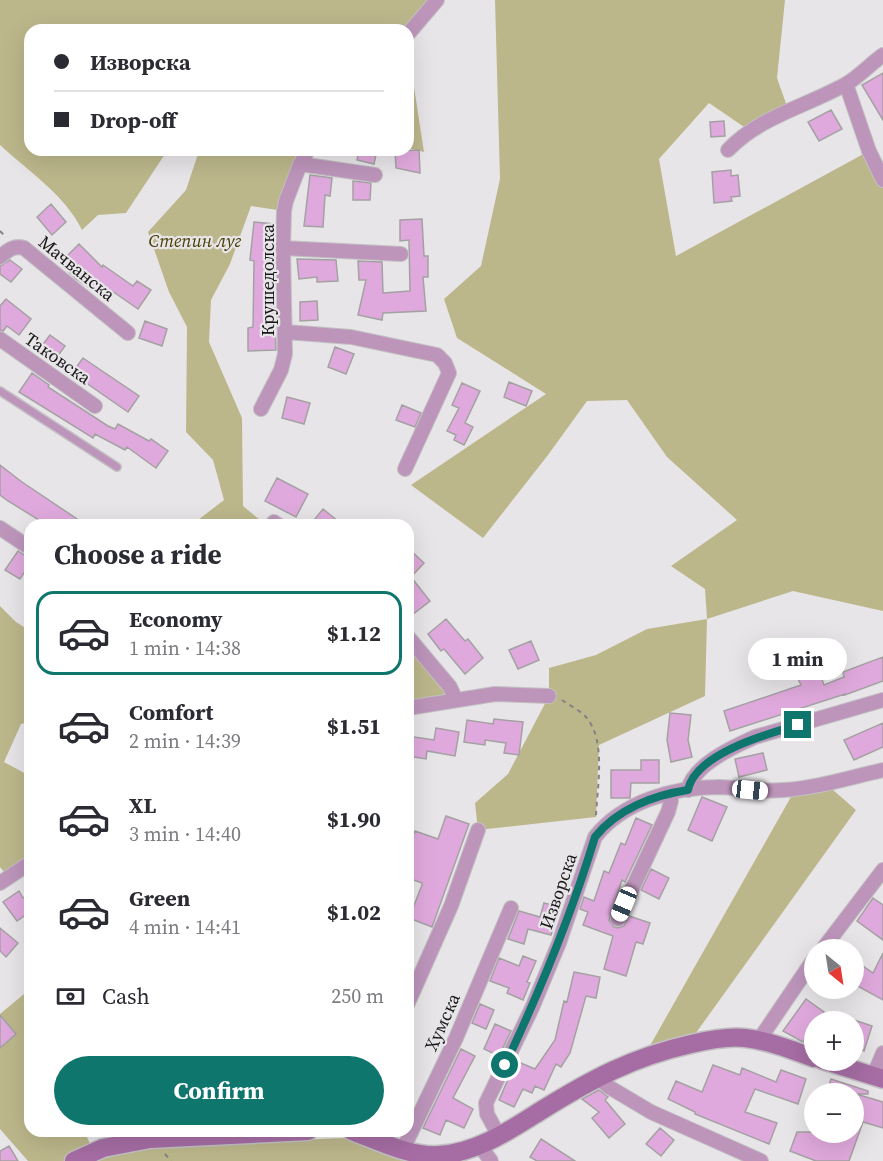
<!DOCTYPE html>
<meta charset="utf-8">
<style>
body{margin:0;font-family:"Source Serif 4",serif;background:#f2f2f3;color:#2b2b33;height:100vh;display:flex;flex-direction:column;font-size:22px;white-space:nowrap}
*{box-sizing:border-box;margin:0}
p{font-size:20px;color:#7c7c81}
.icon{flex:none;width:33px;height:33px;fill:none;stroke:currentColor;stroke-width:2;stroke-linecap:round;stroke-linejoin:round}
.map{position:relative;flex:1;overflow:hidden}
.drawer{position:absolute;left:24px;top:519px;width:390px;height:618px;display:flex;flex-direction:column;background:#fff;border-radius:18px;box-shadow:0 6px 24px #0002}
.drawer>*{flex:none}
.hud{position:absolute;left:24px;top:24px;width:390px;height:132px;border-radius:18px;box-shadow:0 6px 24px #0002;display:grid;align-content:center;height:132px;padding:0 30px;background:#fff}
.needle{width:39px;rotate:150deg}
.tools{position:absolute;left:804px;top:939px;display:grid;gap:12px}
.tools a{display:grid;place-items:center;width:60px;height:60px;border-radius:50%;background:#fff;box-shadow:0 6px 24px #0002;font-size:30px}
.end{position:absolute;width:27px;height:27px;margin:-14px;border:8px solid #0f766e;background:#fff;box-shadow:0 0 0 3px #fff}
.from{border-radius:50%}
.bubble{position:absolute;height:42px;border-radius:21px;background:#fff;box-shadow:0 6px 24px #0002;font-size:20px;font-weight:700;line-height:42px;text-align:center}
.car{position:absolute;width:18px;height:36px;margin:-18px -9px;border-radius:8px;box-shadow:0 0 4px 2px #0007;background:linear-gradient(#fff 24%,#345 0 40%,#fff 0 76%,#345 0 86%,#fff 0)}
.hud b{display:flex;align-items:center;gap:21px;height:57px;font-size:22px}
.hud b+b{border-top:2px solid #e1e1e2}
.hud i{width:15px;height:15px;background:#2b2b33}
ul{padding:0;list-style:none}
li{display:flex;align-items:center;gap:18px;height:84px;margin:0 12px 9px;padding:0 18px;border:3px solid transparent;border-radius:18px}
li div{flex:1}
li b{display:block;font-size:22px}
li em{font-style:normal;font-weight:700}
li.selected{border-color:#0f766e}
li>.icon{width:54px;height:54px;stroke-width:1.5}
h2{padding:0 30px;font-size:27px;line-height:72px}
.pay{display:flex;align-items:center;gap:15px;height:66px;padding:0 30px;font-size:22px}
.pay p{margin-inline-start:auto}
.cta{display:flex;gap:12px;margin-top:auto;padding:12px 30px}
.cta a{flex:1;height:69px;border-radius:36px;background:#0f766e;color:#fff;font-size:24px;font-weight:700;line-height:69px;text-align:center}
.map>svg:first-child{display:block}
</style>
<div class="map">
<svg width="883" height="1161" viewBox="0 0 883 1161">
<rect width="100%" height="100%" fill="#e8e5e8"/>
<path fill="#bcb78b" d="M0 0H437L408 30H30V150H308L284 211 251 206 230 264 211 300 209 342 242 418 243 506 266 525H197L194 523 224 500 213 460 186 432 187 327 169 292 148 232 186 190 198 154H165L126 213 98 215 82 230C65 195 28 171 0 145Z
M495 0H785L777 78 789 112 750 131 709 103 659 159 676 256 869 151 883 177V611L793 591 707 619 705 696 599 745 596 817 478 830 475 803 508 774 549 696V668L596 655 647 629 707 619 705 589 671 566 737 520 667 457 627 400 587 401 548 455 483 538 411 485 546 394 457 338 444 299 481 266 500 179Z
M408 48 424 152 408 148Z
M0 606 16 622 30 631V722L21 724 4 762 30 776V863L8 877 0 867Z
M408 639 456 700 408 708Z
M825 783 856 810 688 1044 643 1058 796 788Z
M30 989V1131H84L94 1152 74 1161H28L0 1129V1014Z
M349 1138 405 1161H87L143 1145Z"/>
<path fill="#e0a9dd" stroke="#a4a1a3" stroke-width="1.5" d="M883 73V120L862 85Z
M831 110 842 129 819 141 808 122Z
M724 121 725 136 711 137 710 122Z
M359 150H377L374 164 357 160Z
M419 150 420 173 396 168 395 151Z
M731 170V176L738 175 740 196 731 197 732 201 714 203 712 172Z
M310 175 332 178 330 196 325 195 323 227 304 226Z
M353 181 371 183 370 200H353Z
M51 204 66 222 52 235 37 217Z
M422 219 424 256H428V277H423L426 311 383 313 382 320 358 315 366 280H359L358 261 382 262 383 293 410 291 409 240 400 241V220Z
M254 222 275 224 272 263 266 262 265 298H274L276 350 248 351V328L253 327 254 261 250 260Z
M79 244 102 267 103 265 133 286 137 281 151 290 138 309 112 291 106 299 76 279 60 263Z
M297 259 336 260 338 281 317 282V277L299 279Z
M10 260 22 269 11 282 0 274V266Z
M6 299 31 319 19 335 7 326 3 331 0 330V306Z
M317 301 318 320 300 321V302Z
M145 321 167 329 162 346 139 338Z
M50 335 65 346 55 360 40 348Z
M335 347 354 354 346 374 328 367Z
M83 358 139 396 128 412 72 373Z
M32 373 49 385 48 387 108 426 115 429 118 424 149 441 151 439 168 451 156 468 127 447 125 450 95 434 93 438 19 392Z
M509 382 532 391 526 406 504 397Z
M462 383 480 391 465 423 473 427 464 445 454 440 456 435 447 431 459 408 452 405Z
M287 397 310 403 304 424 282 418Z
M402 405 421 413 415 427 396 420Z
M0 465 22 482 86 525H47L8 501 0 495Z
M277 478 308 494 296 517 265 501Z
M323 509 343 525H310Z
M408 548 424 563 411 577 430 601 408 618Z
M18 551 30 559V564L20 579 5 570Z
M446 619 465 641 468 639 483 658 465 674 444 649 441 651 428 634Z
M531 641 539 660 518 669 509 650Z
M883 657V681L845 695V694L730 731 724 711 801 685 798 679 819 671 824 685 844 677 843 672Z
M670 713 691 715 688 740 692 757 671 762 667 740Z
M494 719 523 722 519 755 504 753 506 743 485 740V745L464 742 467 720 493 724Z
M883 723V747L854 760 844 740Z
M436 728 459 732 455 756 427 751 426 759 408 756V736L434 740Z
M763 753 767 770 739 777 735 759Z
M641 760H659V783H631L630 798H611V770H641Z
M702 797 727 807 712 841 688 830Z
M446 816 469 824 432 927 409 918 422 885V883L408 878V853L415 831 438 839Z
M636 818 652 825 625 882 622 880 609 920 614 927 618 928 624 926 629 916 650 923 643 944 636 942 626 976 604 969 613 936 583 925 588 912 580 909 584 897 594 901 604 871 609 873 621 843 625 845Z
M651 869 669 878 659 899 641 890Z
M19 891 23 898 30 893V912L17 921 3 902Z
M873 898 883 905V940L857 921Z
M544 903 560 907 551 935 528 929 524 944 508 939 519 911 540 917Z
M0 928 18 943 6 957 0 951Z
M883 953V1000L854 984V960L873 973Z
M523 956 536 961 527 982 530 983 523 1000 507 993 509 988 490 981 499 958 519 966Z
M574 972 600 977 596 998 586 996 570 1053 561 1067 556 1064 544 1090 535 1086 532 1093 523 1089 514 1107 499 1100 516 1061 535 1069 555 1040 564 1001 567 1002Z
M806 999 824 1012 817 1022H814V1025L803 1042 783 1031Z
M480 1004 494 1010 486 1029 472 1023Z
M0 1015 16 1034 0 1048Z
M854 1020 872 1026 864 1051 854 1047Z
M495 1024 511 1031 499 1056 484 1049Z
M461 1049 475 1056 453 1098 473 1109 464 1128 446 1120 440 1135 423 1128Z
M713 1065 740 1075 742 1068 776 1082 781 1070 806 1079 798 1104 755 1089 745 1112 777 1123 769 1144 695 1114V1112L668 1099 676 1081 702 1092Z
M831 1079 868 1091V1094H856L883 1102V1128L863 1122 849 1161H816L790 1151 797 1132H854V1094H826Z
M599 1090 608 1097 605 1100 625 1124 609 1138 592 1118 599 1112 582 1099Z
M660 1128 674 1140 661 1156 646 1144Z
M541 1139 575 1161H537L530 1157Z
M9 1146 18 1161H0V1151Z"/>
<g fill="none" stroke-linecap="round" stroke-linejoin="round">
<defs>
<path id="lane" d="M0 391 117 467"/>
<path id="street" d="M408 34 437 0
M846 84 869 151 883 180
M728 150C759 117 807 106 846 84 860 76 870 64 883 55
M300 164 375 175
M283 248 401 254
M0 257C8 250 14 245 24 248L128 333
M286 332 351 337 437 355 445 363 449 373 405 469
M0 339 95 406
M261 409 281 370 285 354 283 248 284 211 286 201 299 167 308 150
M274 522 278 525
M0 528 30 548
M408 637 450 687 456 700
M408 708 495 694 549 696
M688 790C693 765 733 747 755 737L883 700
M0 883 30 863
M618 919 668 812 671 801 670 793
M822 950 883 870
M408 1003 451 906 478 830
M759 1040 814 959
M598 1077 609 1087 651 1112 761 1161
M873 1077 883 1053
M499 1136 487 1114 486 1103 532 1008 559 943 595 837C623 801 675 787 719 787 741 788 762 792 784 790 817 788 851 777 883 770
M480 1146 491 1161
M403 1149 456 1038 511 908"/>
<path id="secondary" d="M822 1060 883 1079
M352 1131C379 1141 410 1157 439 1155 477 1153 510 1130 542 1110 592 1079 633 1057 691 1044 708 1040 727 1036 745 1038 769 1041 792 1050 814 1058
M74 1161 103 1148 150 1139 308 1131"/>
</defs>
<use href="#lane" stroke="#c2c0c2" stroke-width="10"/>
<use href="#street" stroke="#c2c0c2" stroke-width="16"/>
<use href="#secondary" stroke="#c2c0c2" stroke-width="21"/>
<path stroke="#848284" stroke-width="2" stroke-dasharray="4.5 4.5" stroke-linecap="butt" d="M0 231 5 236
M562 700C569 705 579 710 585 716 607 739 597 787 596 816
M165 1154 171 1161"/>
<use href="#lane" stroke="#bd95bb" stroke-width="7"/>
<use href="#street" stroke="#bd95bb" stroke-width="14"/>
<use href="#secondary" stroke="#a66da4" stroke-width="18"/>
</g>
<g fill="none" stroke-linecap="round" stroke-linejoin="round">
<path stroke="#0f766e" stroke-width="8" d="M505 1065C540 991 571 916 595 837 617 809 654 795 688 790 695 754 767 734 798 725"/>
</g>
<g text-anchor="middle" dominant-baseline="central" stroke-width="4.5" stroke-linejoin="round" paint-order="stroke">
<g font-size="18" font-style="italic" fill="#474105" stroke="#e8e5e8">
<text x="195" y="240">Степин луг</text>
</g>
<g font-size="18" fill="#171617" stroke="#e8e5e8">
<text transform="translate(77 268) rotate(39)">Мачванска</text>
<text transform="translate(267 280) rotate(-90)">Крушедолска</text>
<text transform="translate(58 358) rotate(35)">Таковска</text>
<text transform="translate(558 891) rotate(-71)">Изворска</text>
<text transform="translate(442 1022) rotate(-66)">Хумска</text>
</g>
</g>
</svg>
<div class="tools">
<a><svg class="needle" viewBox="-14 -14 28 28"><path d="M0-13l5 13h-10z" fill="#e53935"/><path d="M0 13l5-13h-10z" fill="#7c7c81"/></svg></a>
<a>+</a>
<a>−</a>
</div>
<i class="end from" style="left:505px;top:1065px"></i>
<i class="end" style="left:798px;top:725px"></i>
<div class="bubble" style="left:748px;top:638px;width:99px">1 min</div>
<i class="car" style="left:750px;top:790px;rotate:96deg"></i>
<i class="car" style="left:624px;top:904px;rotate:203deg"></i>
<div class="hud">
<b><i class="from"></i>Изворска</b>
<b><i></i>Drop-off</b>
</div>
<section class="drawer">
<h2>Choose a ride</h2>
<ul>
<li class="selected"><svg class="icon" aria-label="car" viewBox="0 0 24 24"><path d="M5 17H2v-5l4-1 3-4h7l3 4 3 1v5h-3M9 17h6M6 11h13"/><circle cx="7" cy="17" r="2"/><circle cx="17" cy="17" r="2"/></svg><div><b>Economy</b><p>1 min · 14:38</p></div><em>$1.12</em></li>
<li><svg class="icon" aria-label="car" viewBox="0 0 24 24"><path d="M5 17H2v-5l4-1 3-4h7l3 4 3 1v5h-3M9 17h6M6 11h13"/><circle cx="7" cy="17" r="2"/><circle cx="17" cy="17" r="2"/></svg><div><b>Comfort</b><p>2 min · 14:39</p></div><em>$1.51</em></li>
<li><svg class="icon" aria-label="car" viewBox="0 0 24 24"><path d="M5 17H2v-5l4-1 3-4h7l3 4 3 1v5h-3M9 17h6M6 11h13"/><circle cx="7" cy="17" r="2"/><circle cx="17" cy="17" r="2"/></svg><div><b>XL</b><p>3 min · 14:40</p></div><em>$1.90</em></li>
<li><svg class="icon" aria-label="car" viewBox="0 0 24 24"><path d="M5 17H2v-5l4-1 3-4h7l3 4 3 1v5h-3M9 17h6M6 11h13"/><circle cx="7" cy="17" r="2"/><circle cx="17" cy="17" r="2"/></svg><div><b>Green</b><p>4 min · 14:41</p></div><em>$1.02</em></li>
</ul>
<div class="pay"><svg class="icon" aria-label="cash" viewBox="0 0 24 24"><path d="M3 7h18v10H3z"/><circle cx="12" cy="12" r="2"/></svg>Cash<p>250 m</p></div>
<div class="cta"><a>Confirm</a></div>
</section>
</div>
